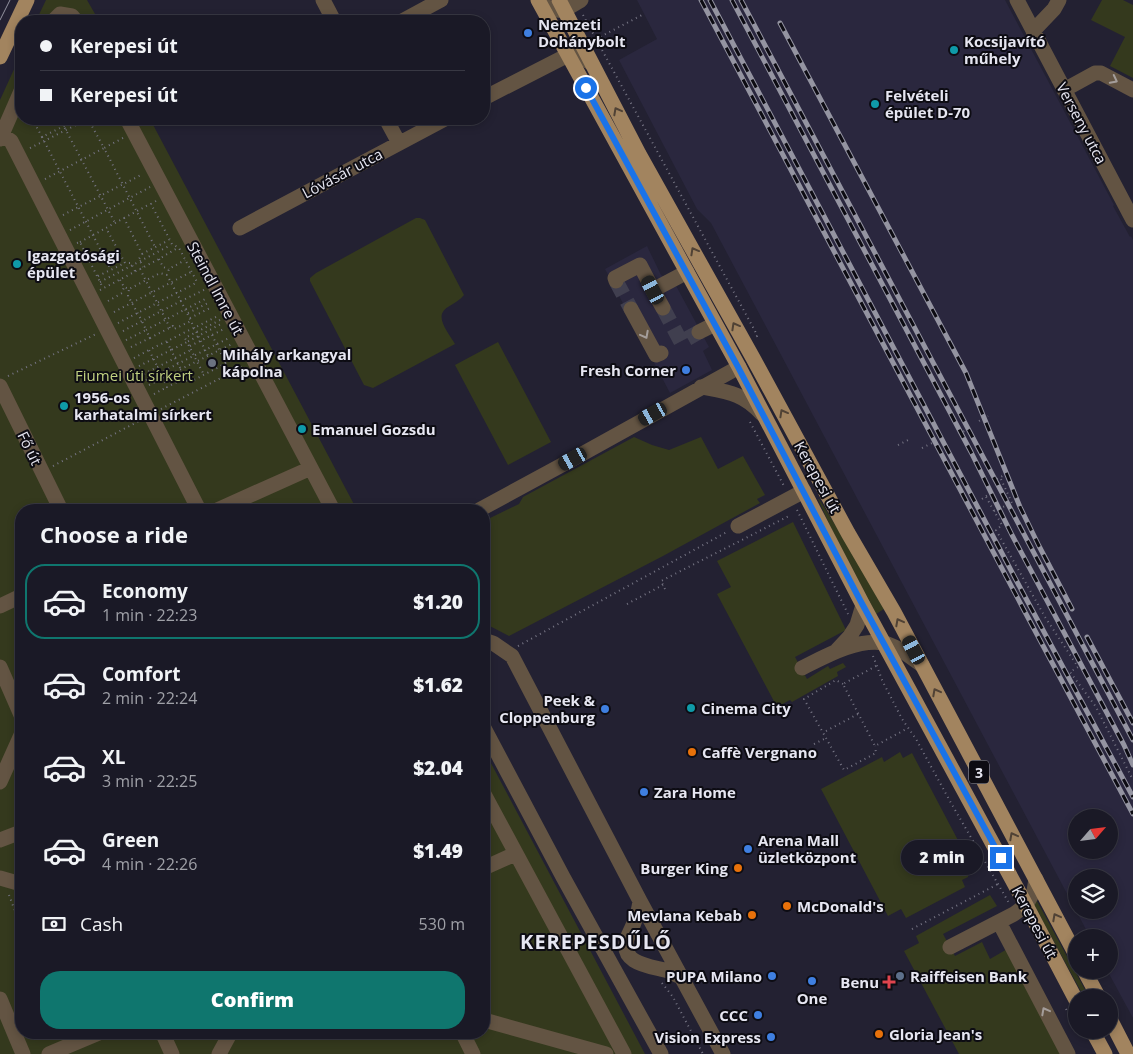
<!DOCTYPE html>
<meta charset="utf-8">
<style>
body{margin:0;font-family:"Open Sans",sans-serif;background:#272632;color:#f1f3f6;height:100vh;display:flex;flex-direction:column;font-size:19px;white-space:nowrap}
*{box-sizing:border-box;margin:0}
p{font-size:16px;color:#9fa0a7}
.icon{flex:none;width:28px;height:28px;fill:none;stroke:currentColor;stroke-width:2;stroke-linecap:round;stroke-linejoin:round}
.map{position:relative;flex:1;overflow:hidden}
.details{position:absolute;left:15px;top:504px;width:475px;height:535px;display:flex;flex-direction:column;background:#1a1926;border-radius:20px;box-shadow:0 2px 8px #0003,0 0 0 1px #383843}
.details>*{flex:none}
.top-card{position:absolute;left:15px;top:15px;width:475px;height:110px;border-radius:20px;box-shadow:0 2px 8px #0003,0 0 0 1px #383843;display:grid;align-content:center;height:110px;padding:0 25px;background:#1a1926}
.needle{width:32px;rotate:62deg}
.fabs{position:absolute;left:1068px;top:809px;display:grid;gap:10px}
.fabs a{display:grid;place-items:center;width:50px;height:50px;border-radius:50%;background:#1a1926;box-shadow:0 2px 8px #0003,0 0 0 1px #383843;font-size:25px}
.end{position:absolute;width:22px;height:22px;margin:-11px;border:6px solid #1a73e8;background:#fff;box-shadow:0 0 0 2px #fff}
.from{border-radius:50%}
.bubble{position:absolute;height:35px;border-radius:18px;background:#1a1926;box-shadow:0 2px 8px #0003,0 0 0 1px #383843;font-size:16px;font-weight:800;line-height:35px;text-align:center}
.car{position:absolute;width:15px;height:30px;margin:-15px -8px;border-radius:6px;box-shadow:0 0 4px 1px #0007;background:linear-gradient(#222 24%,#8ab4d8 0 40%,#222 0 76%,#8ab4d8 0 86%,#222 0)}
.top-card b{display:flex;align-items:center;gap:18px;height:48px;font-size:19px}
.top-card b+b{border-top:1px solid #383843}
.top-card i{width:12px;height:12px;background:#f1f3f6}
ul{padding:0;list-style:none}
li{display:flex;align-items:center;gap:15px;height:75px;margin:0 10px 8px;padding:0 15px;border:2px solid transparent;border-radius:20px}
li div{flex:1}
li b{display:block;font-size:19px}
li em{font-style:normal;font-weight:800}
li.selected{border-color:#0f766e}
li>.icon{width:45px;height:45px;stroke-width:1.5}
h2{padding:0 25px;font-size:22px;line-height:60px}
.pay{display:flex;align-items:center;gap:12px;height:55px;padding:0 25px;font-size:19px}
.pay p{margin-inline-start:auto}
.action{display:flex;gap:10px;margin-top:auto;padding:10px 25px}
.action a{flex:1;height:58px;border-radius:20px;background:#0f766e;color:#fff;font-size:20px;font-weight:800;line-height:58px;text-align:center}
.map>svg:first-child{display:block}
</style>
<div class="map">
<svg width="1133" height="1054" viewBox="0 0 1133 1054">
<rect width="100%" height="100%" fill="#232132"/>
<path fill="#2a273e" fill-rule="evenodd" d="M637 0H1005L1114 205 1113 206 1130 237 1131 236 1133 240V1018L1107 970H1109V938L1090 937 711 223 697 209 619 60 657 39ZM1076 818H1109V850H1076ZM1076 878H1109V910H1076Z
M647 246 661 275 674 282 709 347 703 351 712 370 670 393 605 269Z"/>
<path fill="#34391d" d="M46 0H87L99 21H36Z
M1102 0H1123L1133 5V78L1110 66 1125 37 1091 20Z
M21 54V119H150L357 510H21V1032H484V750L645 1054H0V100Z
M416 218H420L425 220 464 295C460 300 454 303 448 307 433 316 448 332 455 344L373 388 364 385 310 281V278L316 273Z
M498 342 551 442 508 465 455 365Z
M634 437 652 445 669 450 701 437 718 469 743 456 765 495 757 499 760 503 663 556 509 636 484 623V521L519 504 523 497Z
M818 499H819L851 550 884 609 876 614 831 528Z
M793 522 846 630 795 657 807 679 828 666 830 669 843 663 846 667 837 672 838 676 792 702 790 700 777 707 717 594 731 587 717 561Z
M900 752 903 758 912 753 970 863 968 877 962 880 965 887 906 918 901 909 888 916 821 789 882 757 884 762Z
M990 895 997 906 943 934 955 956 982 942 990 959 1009 948 1063 1054H959L904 951 919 943 916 936Z
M1037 901 1089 997H1084L1033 903Z"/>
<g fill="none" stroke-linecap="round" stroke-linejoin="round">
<path stroke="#403f4f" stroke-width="15" stroke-dasharray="15 8" stroke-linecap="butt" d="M616 281 631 309
M663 308 681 342 699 332"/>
<path stroke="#767584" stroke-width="2" stroke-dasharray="1 4" stroke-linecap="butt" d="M583 15 755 331 757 336 755 337
M596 39 644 14
M45 119 35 124 42 137 78 119
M60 119 115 223
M42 137 111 270
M123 138 104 148 155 247
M30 148 88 119
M45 179 104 148 88 119
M156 201 151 204 172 244 179 248 197 282
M63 215 141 175
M124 218 150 204
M70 230 150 187
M80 242 106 228
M77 243 80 242 103 288
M142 254 169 240
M159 259 163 267 169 269
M140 269 170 328
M135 271 131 263H125L106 228 124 218 142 254 139 259 143 267
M98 276 125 263
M120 280 124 287 129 289 160 273 167 275
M100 282 171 245
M100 290 159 259 179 247
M204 290 181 301 208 356
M108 301 122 293 124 287
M114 312 191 272
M188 313 210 302
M216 317 149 350 163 378 232 344
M190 318 212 307
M220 320 185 338 187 342 221 324
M118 323 196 283
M123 331 142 321 128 296 129 289
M212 335 226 364
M150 338 173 326 174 329 191 321
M126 340 146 330 142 321 181 301 167 275 169 269 185 260
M167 342 171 350 187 342 204 375
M190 346 224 329
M131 347 150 338 146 330 207 298
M134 358 149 350
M139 366 171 350 175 358 191 350
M144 374 175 358 188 383 238 357
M8 376 96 334
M146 380 229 338
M149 385 163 378 167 387 185 378
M154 394 167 387
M161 409 244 366
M979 421 988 416
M750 422 784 486
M959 434 970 428
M898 445 910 439
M922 448 944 437
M53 466 139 421
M997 479 1004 475
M986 497 1002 525 996 530 1045 617 1078 667 1070 672 1096 707 1133 780
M982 499 989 494
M797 510 848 614
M994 511 1012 503 1000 477
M665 589 661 581 789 516
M627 604 663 585
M518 646 727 532
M873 656 877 666 882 680 902 719 916 739 951 803 1009 903
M876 666 843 684 875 746 908 728
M843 684 836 680 804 699 844 770 876 753 875 746
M826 731 858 714
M814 744 826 738
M9 895 21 927
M912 929 998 884
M662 983 673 997 703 1054
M1066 1009 1076 1028"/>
<path stroke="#635443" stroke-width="15" d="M323 0 334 21
M1017 0 1133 220
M539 1C557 16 563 11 581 0
M53 21 60 14 72 16 76 21
M402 21 441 0
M1033 31 1054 9 1059 0
M1064 90 1095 73H1101L1133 90
M484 98 568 55 579 56 591 63
M127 119 333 510
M386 119 399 143
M2 135 11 141 199 510
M0 139 21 91
M240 228 445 119
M616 281 615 278 640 265 653 290
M663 308 653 290 687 272
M631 309 656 355 661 353
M699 332 715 324
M0 386 61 510
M701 387C728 392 743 393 762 414
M217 510 311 468
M479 510 573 459 739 367
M738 526 804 491
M0 606 21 596
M484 640 493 643 512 656 640 901 723 1054
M837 650 850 636 857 625 863 605
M0 667 21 715
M802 668C824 657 857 638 884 643 898 646 910 657 922 665
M484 728 563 877 661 1054
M0 782 21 735
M484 794 624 1054
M0 840 21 832
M484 868 515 854
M0 878 21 884
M640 901C639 908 638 914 635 920 633 927 629 932 627 939 619 966 655 966 671 972 674 974 678 976 682 977
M999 922 1068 1054
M950 947 1014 914 1026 905 1034 891 1036 879
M0 999 23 1054
M484 1020 606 1054
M162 1032 172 1054
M462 1032 473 1054
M49 1054 101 1032
M219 1054 231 1032"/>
<path stroke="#a2845f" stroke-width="15" d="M538 0 739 367 863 605 1026 905 1076 1000
M559 0 639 154 753 358 848 533 894 612 1076 955
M0 57 27 0
M1084 970 1099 998
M1109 1017 1128 1054
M1092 1030 1105 1054"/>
<path stroke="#9494a1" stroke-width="1" d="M0 20 10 0"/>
<defs>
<path id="rail" d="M701 0 1025 612 1133 814
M710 0 1023 593 1133 797
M732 0 971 452 1012 535 1124 745 1133 765
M741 0 1133 740
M780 23 966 373 1020 507 1039 546 1072 609
M1087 637 1133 723"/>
</defs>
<use href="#rail" stroke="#9494a1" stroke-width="5"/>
<use href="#rail" stroke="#0d0c13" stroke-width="3" stroke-dasharray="9" stroke-linecap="butt"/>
</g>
<defs><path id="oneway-chevron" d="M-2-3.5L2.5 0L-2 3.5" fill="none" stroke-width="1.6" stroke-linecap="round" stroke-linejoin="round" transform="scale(1.25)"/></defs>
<g stroke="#a49d9a">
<use href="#oneway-chevron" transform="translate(1114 80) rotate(27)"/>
<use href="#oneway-chevron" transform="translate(645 335) rotate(62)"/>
<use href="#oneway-chevron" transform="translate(1045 1011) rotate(-118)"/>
</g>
<g stroke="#504235">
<use href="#oneway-chevron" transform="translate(617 111) rotate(-118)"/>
<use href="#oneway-chevron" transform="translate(694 251) rotate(-119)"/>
<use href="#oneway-chevron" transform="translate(735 326) rotate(-119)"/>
<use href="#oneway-chevron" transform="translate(783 413) rotate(-119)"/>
<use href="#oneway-chevron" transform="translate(899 622) rotate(-118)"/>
<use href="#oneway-chevron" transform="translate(936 692) rotate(-118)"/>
<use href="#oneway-chevron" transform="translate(1013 836) rotate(-118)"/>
<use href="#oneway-chevron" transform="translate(1056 917) rotate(-118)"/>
</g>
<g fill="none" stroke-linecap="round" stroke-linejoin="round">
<path stroke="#1a73e8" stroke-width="6" d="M586 88 738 367 860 600 1001 858"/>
</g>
<g fill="#3f7fe0" stroke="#0d0c13" stroke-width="2">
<circle cx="528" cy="33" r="5"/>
<circle cx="686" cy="370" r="5"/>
<circle cx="605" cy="709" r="5"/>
<circle cx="644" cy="792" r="5"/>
<circle cx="748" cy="849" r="5"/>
<circle cx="772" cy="976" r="5"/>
<circle cx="812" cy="981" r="5"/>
<circle cx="758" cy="1015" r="5"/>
<circle cx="771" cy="1037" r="5"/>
</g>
<g fill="#0f9aa8" stroke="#0d0c13" stroke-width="2">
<circle cx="954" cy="50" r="5"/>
<circle cx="875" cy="104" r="5"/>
<circle cx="17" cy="264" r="5"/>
<circle cx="64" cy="406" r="5"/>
<circle cx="302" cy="429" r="5"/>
<circle cx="691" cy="708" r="5"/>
</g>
<circle fill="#6b7280" stroke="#0d0c13" stroke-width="2" cx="212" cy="363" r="5"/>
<g fill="#e8710a" stroke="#0d0c13" stroke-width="2">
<circle cx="692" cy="752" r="5"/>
<circle cx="738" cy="868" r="5"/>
<circle cx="787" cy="906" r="5"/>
<circle cx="752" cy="915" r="5"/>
<circle cx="879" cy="1034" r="5"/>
</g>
<circle fill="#5c6f8a" stroke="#0d0c13" stroke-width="2" cx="900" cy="976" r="5"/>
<path fill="#e0444e" stroke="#0d0c13" stroke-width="2" d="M886.5 974.5h5v5h5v5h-5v5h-5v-5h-5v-5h5z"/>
<g text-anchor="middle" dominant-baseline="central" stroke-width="4" stroke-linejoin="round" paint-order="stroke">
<rect fill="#0d0c13" stroke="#a5a5ae" stroke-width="1" x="969" y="760.5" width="20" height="23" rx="4"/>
<g font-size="14" font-weight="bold" fill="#e6e6f1">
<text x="979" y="772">3</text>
</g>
<g font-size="15" font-weight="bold" fill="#e6e6f1" stroke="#0d0c13" text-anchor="start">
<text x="538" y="24">Nemzeti<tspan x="538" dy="17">Dohánybolt</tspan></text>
<text x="964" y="41">Kocsijavító<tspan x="964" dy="17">műhely</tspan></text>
<text x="885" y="95">Felvételi<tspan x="885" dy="17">épület D-70</tspan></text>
<text x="27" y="255">Igazgatósági<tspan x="27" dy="17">épület</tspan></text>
<text x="222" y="354">Mihály arkangyal<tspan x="222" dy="17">kápolna</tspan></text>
<text x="676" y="370" text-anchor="end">Fresh Corner</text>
<text x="74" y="397">1956-os<tspan x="74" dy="17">karhatalmi sírkert</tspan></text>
<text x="312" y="429">Emanuel Gozsdu</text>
<text x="595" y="700" text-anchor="end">Peek &amp;<tspan x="595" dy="17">Cloppenburg</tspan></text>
<text x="701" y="708">Cinema City</text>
<text x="702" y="752">Caffè Vergnano</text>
<text x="654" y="792">Zara Home</text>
<text x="758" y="840">Arena Mall<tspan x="758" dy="17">üzletközpont</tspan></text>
<text x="728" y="868" text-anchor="end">Burger King</text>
<text x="797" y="906">McDonald's</text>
<text x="742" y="915" text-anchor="end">Mevlana Kebab</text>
<text x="762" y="976" text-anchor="end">PUPA Milano</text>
<text x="910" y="976">Raiffeisen Bank</text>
<text x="879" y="982" text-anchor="end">Benu</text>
<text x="812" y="998" text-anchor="middle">One</text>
<text x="748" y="1015" text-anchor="end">CCC</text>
<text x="889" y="1034">Gloria Jean's</text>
<text x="761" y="1037" text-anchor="end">Vision Express</text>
</g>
<g font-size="15" fill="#e6e6f1" stroke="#0d0c13">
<text transform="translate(1082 123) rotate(62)">Verseny utca</text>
<text transform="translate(342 173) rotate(-28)">Lóvásár utca</text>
<text transform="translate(216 288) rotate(62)">Steindl Imre út</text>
<text transform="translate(30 448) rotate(64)">Fő út</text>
<text transform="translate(818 477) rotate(61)">Kerepesi út</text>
<text transform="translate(1035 922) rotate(62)">Kerepesi út</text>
</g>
<g font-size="15" fill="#c1d181" stroke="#0d0c13">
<text x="134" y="375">Fiumei úti sírkert</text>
</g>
<g font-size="20" font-weight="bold" letter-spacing="1" fill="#e6e6f1" stroke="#0d0c13">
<text x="596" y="941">KEREPESDŰLŐ</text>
</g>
</g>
</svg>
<div class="fabs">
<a><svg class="needle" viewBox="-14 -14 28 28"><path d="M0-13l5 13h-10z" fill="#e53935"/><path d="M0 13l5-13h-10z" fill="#9fa0a7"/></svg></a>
<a><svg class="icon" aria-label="layers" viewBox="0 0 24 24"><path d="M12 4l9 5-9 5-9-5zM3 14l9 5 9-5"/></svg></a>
<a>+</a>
<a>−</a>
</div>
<i class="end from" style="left:586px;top:88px"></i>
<i class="end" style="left:1001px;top:858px"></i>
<div class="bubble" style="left:901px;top:840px;width:82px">2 min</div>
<i class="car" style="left:653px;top:290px;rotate:332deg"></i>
<i class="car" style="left:653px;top:414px;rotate:241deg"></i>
<i class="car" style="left:573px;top:459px;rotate:241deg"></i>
<i class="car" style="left:914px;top:650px;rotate:332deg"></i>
<div class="top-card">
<b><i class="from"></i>Kerepesi út</b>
<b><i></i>Kerepesi út</b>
</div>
<section class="details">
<h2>Choose a ride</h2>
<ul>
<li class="selected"><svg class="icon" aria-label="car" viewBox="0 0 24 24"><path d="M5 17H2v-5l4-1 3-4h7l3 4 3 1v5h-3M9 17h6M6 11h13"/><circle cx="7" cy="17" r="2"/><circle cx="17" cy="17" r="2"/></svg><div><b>Economy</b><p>1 min · 22:23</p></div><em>$1.20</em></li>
<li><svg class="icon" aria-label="car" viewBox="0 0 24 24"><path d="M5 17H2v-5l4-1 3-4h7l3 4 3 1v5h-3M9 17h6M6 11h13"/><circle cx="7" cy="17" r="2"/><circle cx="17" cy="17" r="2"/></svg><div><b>Comfort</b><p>2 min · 22:24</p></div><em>$1.62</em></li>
<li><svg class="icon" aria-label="car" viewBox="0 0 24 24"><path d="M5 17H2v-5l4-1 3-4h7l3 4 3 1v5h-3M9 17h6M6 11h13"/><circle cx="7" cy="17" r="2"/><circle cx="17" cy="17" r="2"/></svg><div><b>XL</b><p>3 min · 22:25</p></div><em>$2.04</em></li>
<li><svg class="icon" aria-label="car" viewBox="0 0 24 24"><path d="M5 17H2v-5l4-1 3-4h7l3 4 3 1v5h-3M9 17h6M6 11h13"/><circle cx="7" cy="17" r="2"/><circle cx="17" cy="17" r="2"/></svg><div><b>Green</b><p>4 min · 22:26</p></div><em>$1.49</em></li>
</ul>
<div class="pay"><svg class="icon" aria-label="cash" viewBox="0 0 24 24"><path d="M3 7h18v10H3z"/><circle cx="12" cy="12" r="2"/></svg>Cash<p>530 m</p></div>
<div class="action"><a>Confirm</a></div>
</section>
</div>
